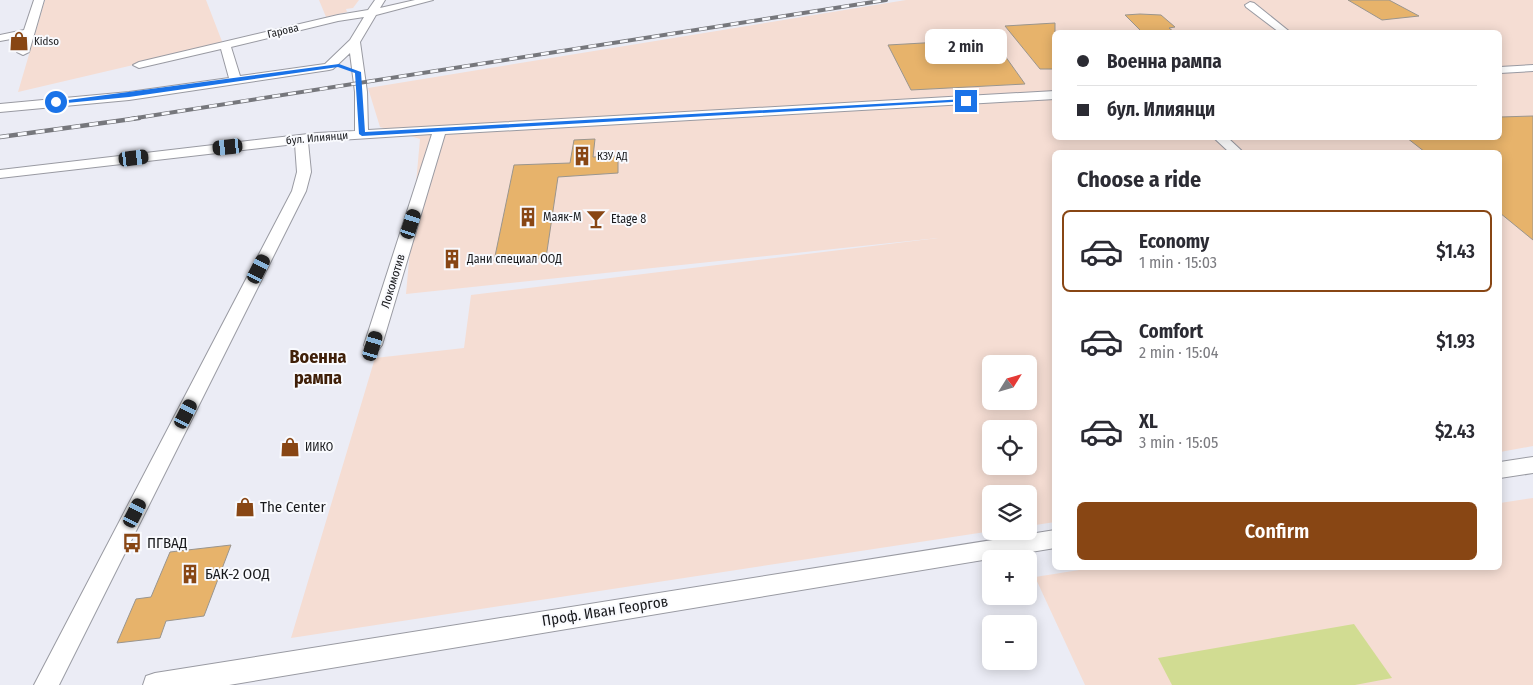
<!DOCTYPE html>
<meta charset="utf-8">
<style>
body{margin:0;font-family:"Fira Sans Condensed",sans-serif;background:#f2f2f3;color:#2b2b33;height:100vh;display:flex;flex-direction:column;font-size:19px;white-space:nowrap}
*{box-sizing:border-box;margin:0}
p{font-size:16px;color:#7c7c81}
.icon{flex:none;width:28px;height:28px;fill:none;stroke:currentColor;stroke-width:2;stroke-linecap:round;stroke-linejoin:round}
.map{position:relative;flex:1;overflow:hidden}
.side{position:absolute;left:1052px;top:150px;width:450px;height:420px;display:flex;flex-direction:column;background:#fff;border-radius:8px;box-shadow:0 2px 12px #0003}
.side>*{flex:none}
.hud{position:absolute;left:1052px;top:30px;width:450px;height:110px;border-radius:8px;box-shadow:0 2px 12px #0003;display:grid;align-content:center;height:110px;padding:0 25px;background:#fff}
.needle{width:32px;rotate:53deg}
.fabs{position:absolute;left:982px;top:355px;display:grid;gap:10px}
.fabs a{display:grid;place-items:center;width:55px;height:55px;border-radius:8px;background:#fff;box-shadow:0 2px 12px #0003;font-size:25px}
.end{position:absolute;width:22px;height:22px;margin:-11px;border:6px solid #1a73e8;background:#fff;box-shadow:0 0 0 2px #fff}
.from{border-radius:50%}
.bubble{position:absolute;height:35px;border-radius:8px;background:#fff;box-shadow:0 2px 12px #0003;font-size:16px;font-weight:600;line-height:35px;text-align:center}
.car{position:absolute;width:15px;height:30px;margin:-15px -8px;border-radius:6px;box-shadow:0 0 4px 1px #0007;background:linear-gradient(#222 24%,#8ab4d8 0 40%,#222 0 76%,#8ab4d8 0 86%,#222 0)}
.hud b{display:flex;align-items:center;gap:18px;height:48px;font-size:19px}
.hud b+b{border-top:1px solid #e1e1e2}
.hud i{width:12px;height:12px;background:#2b2b33}
ul{padding:0;list-style:none}
li{display:flex;align-items:center;gap:15px;height:82px;margin:0 10px 8px;padding:0 15px;border:2px solid transparent;border-radius:8px}
li div{flex:1}
li b{display:block;font-size:19px}
li em{font-style:normal;font-weight:600}
li.active{border-color:#884614}
li>.icon{width:45px;height:45px;stroke-width:1.5}
h2{padding:0 25px;font-size:22px;line-height:60px}
.action{display:flex;gap:10px;margin-top:auto;padding:10px 25px}
.action a{flex:1;height:58px;border-radius:8px;background:#884614;color:#fff;font-size:20px;font-weight:600;line-height:58px;text-align:center}
.map>svg:first-child{display:block}
</style>
<div class="map">
<svg width="1533" height="685" viewBox="0 0 1533 685">
<rect width="100%" height="100%" fill="#ebecf5"/>
<path fill="#f5ddd3" fill-rule="evenodd" d="M45 0H206L223 44 18 92Z
M319 0H359L353 8 346 9 347 12 326 17Z
M906 0H1533V446L1500 452V152H1055V522L1029 526V494H991L992 531 291 638 375 358 464 348 471 295 938 238 406 294 420 139 380 127 368 88ZM1055 32H1500V138H1055ZM991 364H1029V401H991ZM991 429H1029V466H991Z
M1533 498V685H1085L1035 577 1092 568H1500V503Z"/>
<path fill="#d1dc92" d="M1354 624 1392 678 1355 685H1172L1158 658Z"/>
<path fill="#e7b36b" stroke="#9a958e" d="M1348 0H1389L1419 16 1382 20Z
M1140 14 1161 15 1175 27 1169 28 1174 32H1142L1125 15Z
M1055 23V69H1040L1005 26Z
M993 39 1025 84 911 90 888 45Z
M1533 116V240L1500 213V152H1425L1407 138H1500V117Z
M595 139 593 157 618 156V173L558 177 546 258 494 261 514 165 570 163 574 140Z
M231 545 204 616 166 621 160 638 117 643 136 599 151 597 170 552Z"/>
<g fill="none" stroke-linecap="round" stroke-linejoin="round">
<defs>
<path id="minor" d="M34 0H44L29 52 23 55 17 52 22 37 0 41V35L24 30Z
M375 0H385L380 8 415 0H433L376 15 360 42 367 92 368 130 1055 91V99L445 134 382 345 379 349 373 351 367 349 364 345 432 134 308 142 311 172 306 191 59 685H34L292 191 297 172 295 144 0 178V170L317 133 355 131V92L350 53 333 69 329 70 129 100 0 112V104L129 92 229 78 221 49 139 68 133 65 139 62 338 15 368 10ZM364 17 350 40 325 64 240 76 231 47 338 21Z
M1250 2 1254 3 1290 32H1279L1246 7 1245 5Z
M1533 65V71L1500 73V67Z
M1214 138H1228L1243 152H1229Z
M1533 457V473L1500 478V462Z
M1055 530V548L229 685H143L146 676 155 673Z"/>
</defs>
<use href="#minor" stroke="#999aa2" stroke-width="2"/>
<use href="#minor" fill="#fff" fill-rule="evenodd"/>
<defs>
<path id="rail-far1" d="M130 119 886 0"/>
<path id="rail" d="M0 137 139 118"/>
</defs>
<use href="#rail-far1" stroke="#76777c" stroke-width="4"/>
<use href="#rail" stroke="#76777c" stroke-width="4.5"/>
<use href="#rail-far1" stroke="#f9fafe" stroke-width="2.5" stroke-dasharray="8" stroke-linecap="butt"/>
<use href="#rail" stroke="#f9fafe" stroke-width="3" stroke-dasharray="9" stroke-linecap="butt"/>
</g>
<path fill="#1a73e8" d="M339 64 361 72 365 132 966 99 969 101 362 136 359 134 355 73 338 67 129 97 56 104 53 102Z"/>
<defs>
<symbol id="shop-bare" viewBox="-9 -9 18 18"><path d="M-5-2.5h2.3a2.7 3.5 0 0 1 5.4 0H5L5.5 6h-11ZM-1.5-2.5h3a1.5 2.3 0 0 0-3 0Z" fill="#884614" stroke="#f9fafe" stroke-width="2.5" paint-order="stroke"/></symbol>
<symbol id="building-bare" viewBox="-9 -9 18 18"><path d="M-4-6H4V6H1V3H-1V6H-4ZM-2.5-4.3h1.7v1.8h-1.7ZM.8-4.3h1.7v1.8H.8ZM-2.5-1h1.7V.8h-1.7ZM.8-1h1.7V.8H.8Z" fill="#884614" stroke="#f9fafe" stroke-width="2.5" paint-order="stroke"/></symbol>
<symbol id="bar-bare" viewBox="-9 -9 18 18"><path d="M-6-5H6L.8 .8V4.5H3.5V6h-7V4.5H-.8V.8Z" fill="#884614" stroke="#f9fafe" stroke-width="2.5" paint-order="stroke"/></symbol>
<symbol id="bus-bare" viewBox="-9 -9 18 18"><path d="M-5-6H5V4H4V6H2V4H-2V6H-4V4H-5ZM-3.5-4V0h7V-4ZM-3.5 1.2v1.5H-2V1.2ZM2 1.2v1.5H3.5V1.2Z" fill="#884614" stroke="#f9fafe" stroke-width="2.5" paint-order="stroke"/></symbol>
</defs>
<g fill-rule="evenodd">
<use href="#shop-bare" x="5" y="27" width="28" height="28"/>
<use href="#building-bare" x="568" y="142" width="28" height="28"/>
<use href="#building-bare" x="514" y="203" width="28" height="28"/>
<use href="#bar-bare" x="582" y="205" width="28" height="28"/>
<use href="#building-bare" x="438" y="245" width="28" height="28"/>
<use href="#shop-bare" x="276" y="433" width="28" height="28"/>
<use href="#shop-bare" x="231" y="493" width="28" height="28"/>
<use href="#bus-bare" x="118" y="529" width="28" height="28"/>
<use href="#building-bare" x="176" y="560" width="28" height="28"/>
</g>
<g text-anchor="middle" dominant-baseline="central" stroke-width="4" stroke-linejoin="round" paint-order="stroke">
<g font-size="11" fill="#191a1d" stroke="#f9fafe">
<text transform="translate(283 31) rotate(-13)">Гарова</text>
<text transform="translate(317 138) rotate(-5)">бул. Илиянци</text>
</g>
<g font-size="11" fill="#191a1d" stroke="#f9fafe" text-anchor="start">
<text x="34" y="41">Kidso</text>
<text x="597" y="156">КЗУ АД</text>
</g>
<g font-size="12" fill="#191a1d" stroke="#f9fafe" text-anchor="start">
<text x="543" y="217">Маяк-М</text>
<text x="611" y="219">Etage 8</text>
<text x="467" y="259">Дани специал ООД</text>
<text x="305" y="447">ИИКО</text>
</g>
<g font-size="12" fill="#191a1d" stroke="#f9fafe">
<text transform="translate(393 281) rotate(-73)">Локомотив</text>
</g>
<g font-size="15" fill="#191a1d" stroke="#f9fafe" text-anchor="start">
<text x="260" y="507">The Center</text>
<text x="147" y="543">ПГВАД</text>
<text x="205" y="574">БАК-2 ООД</text>
</g>
<g font-size="15" fill="#191a1d" stroke="#f9fafe">
<text transform="translate(605 611) rotate(-9)">Проф. Иван Георгов</text>
</g>
<g font-size="18" font-weight="bold" fill="#402009" stroke="#f9fafe">
<text x="318" y="357">Военна<tspan x="318" dy="21">рампа</tspan></text>
</g>
</g>
</svg>
<div class="fabs">
<a><svg class="needle" viewBox="-14 -14 28 28"><path d="M0-13l5 13h-10z" fill="#e53935"/><path d="M0 13l5-13h-10z" fill="#7c7c81"/></svg></a>
<a><svg class="icon" aria-label="locate" viewBox="0 0 24 24"><circle cx="12" cy="12" r="6"/><path d="M12 2v4M12 18v4M2 12h4M18 12h4"/></svg></a>
<a><svg class="icon" aria-label="layers" viewBox="0 0 24 24"><path d="M12 4l9 5-9 5-9-5zM3 14l9 5 9-5"/></svg></a>
<a>+</a>
<a>−</a>
</div>
<i class="end from" style="left:56px;top:102px"></i>
<i class="end" style="left:966px;top:101px"></i>
<div class="bubble" style="left:925px;top:29px;width:82px">2 min</div>
<i class="car" style="left:228px;top:147px;rotate:264deg"></i>
<i class="car" style="left:134px;top:158px;rotate:83deg"></i>
<i class="car" style="left:411px;top:224px;rotate:18deg"></i>
<i class="car" style="left:259px;top:269px;rotate:27deg"></i>
<i class="car" style="left:373px;top:346px;rotate:17deg"></i>
<i class="car" style="left:186px;top:414px;rotate:27deg"></i>
<i class="car" style="left:135px;top:513px;rotate:27deg"></i>
<div class="hud">
<b><i class="from"></i>Военна рампа</b>
<b><i></i>бул. Илиянци</b>
</div>
<section class="side">
<h2>Choose a ride</h2>
<ul>
<li class="active"><svg class="icon" aria-label="car" viewBox="0 0 24 24"><path d="M5 17H2v-5l4-1 3-4h7l3 4 3 1v5h-3M9 17h6M6 11h13"/><circle cx="7" cy="17" r="2"/><circle cx="17" cy="17" r="2"/></svg><div><b>Economy</b><p>1 min · 15:03</p></div><em>$1.43</em></li>
<li><svg class="icon" aria-label="car" viewBox="0 0 24 24"><path d="M5 17H2v-5l4-1 3-4h7l3 4 3 1v5h-3M9 17h6M6 11h13"/><circle cx="7" cy="17" r="2"/><circle cx="17" cy="17" r="2"/></svg><div><b>Comfort</b><p>2 min · 15:04</p></div><em>$1.93</em></li>
<li><svg class="icon" aria-label="car" viewBox="0 0 24 24"><path d="M5 17H2v-5l4-1 3-4h7l3 4 3 1v5h-3M9 17h6M6 11h13"/><circle cx="7" cy="17" r="2"/><circle cx="17" cy="17" r="2"/></svg><div><b>XL</b><p>3 min · 15:05</p></div><em>$2.43</em></li>
</ul>
<div class="action"><a>Confirm</a></div>
</section>
</div>
